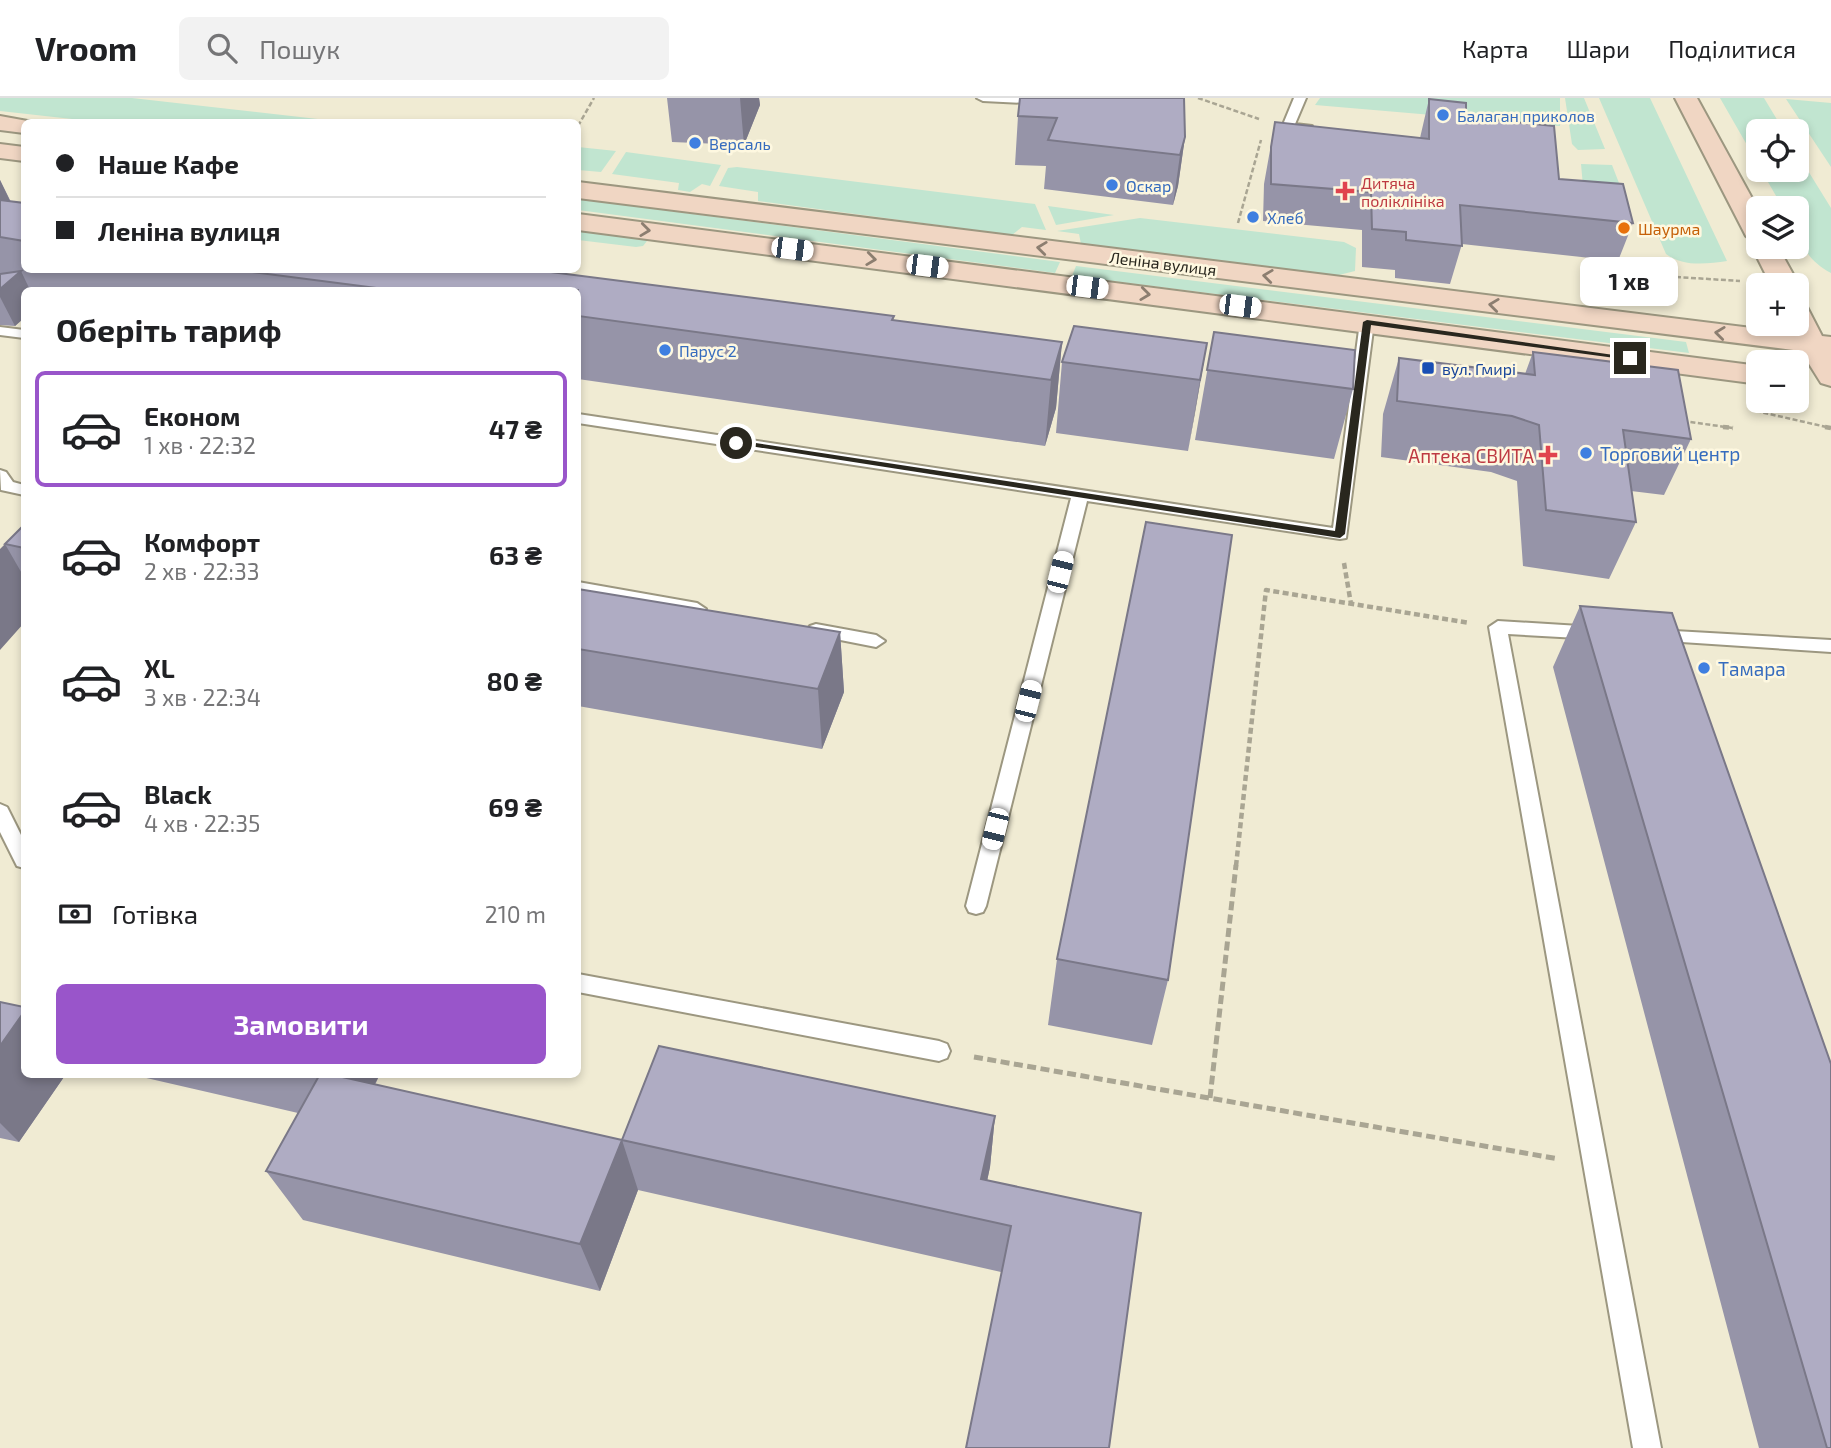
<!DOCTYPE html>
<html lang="uk">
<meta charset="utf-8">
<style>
body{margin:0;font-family:"Exo 2",sans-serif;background:#f2f2f2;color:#202124;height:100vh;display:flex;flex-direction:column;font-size:26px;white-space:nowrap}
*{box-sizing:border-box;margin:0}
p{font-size:23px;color:#757577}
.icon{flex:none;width:38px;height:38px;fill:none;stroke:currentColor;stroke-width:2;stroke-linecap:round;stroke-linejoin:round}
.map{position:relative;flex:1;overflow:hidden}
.sheet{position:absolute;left:21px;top:189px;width:560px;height:791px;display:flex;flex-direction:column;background:#fff;border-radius:10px;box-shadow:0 4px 10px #0003}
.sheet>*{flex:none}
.guide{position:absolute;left:21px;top:21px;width:560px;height:154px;border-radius:10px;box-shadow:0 4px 10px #0003;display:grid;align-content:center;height:154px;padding:0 35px;background:#fff}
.tools{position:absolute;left:1746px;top:21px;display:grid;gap:14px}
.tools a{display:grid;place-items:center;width:63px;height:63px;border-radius:10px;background:#fff;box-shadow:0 4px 10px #0003;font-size:35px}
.end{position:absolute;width:32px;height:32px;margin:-16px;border:9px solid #29271e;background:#fff;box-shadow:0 0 0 4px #fff}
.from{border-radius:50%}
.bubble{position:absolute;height:49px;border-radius:10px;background:#fff;box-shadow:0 4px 10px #0003;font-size:23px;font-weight:700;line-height:49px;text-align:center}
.car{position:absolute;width:21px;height:42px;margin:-21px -10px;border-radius:9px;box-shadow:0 0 5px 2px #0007;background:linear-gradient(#fff 24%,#345 0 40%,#fff 0 76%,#345 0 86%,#fff 0)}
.guide b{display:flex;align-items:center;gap:24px;height:66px;font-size:26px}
.guide b+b{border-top:2px solid #e0e0e0}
.guide i{width:18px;height:18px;background:#202124}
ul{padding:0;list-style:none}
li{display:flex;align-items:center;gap:21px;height:116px;margin:0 14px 10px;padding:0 21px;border:4px solid transparent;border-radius:10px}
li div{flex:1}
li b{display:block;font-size:26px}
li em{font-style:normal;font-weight:700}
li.active{border-color:#9955ca}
li>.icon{width:63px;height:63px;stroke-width:1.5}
h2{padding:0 35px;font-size:32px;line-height:84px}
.pay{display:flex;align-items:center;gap:18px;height:77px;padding:0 35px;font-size:26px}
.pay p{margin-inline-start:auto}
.action{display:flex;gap:14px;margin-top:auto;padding:14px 35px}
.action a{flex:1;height:80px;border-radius:10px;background:#9955ca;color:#fff;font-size:28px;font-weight:700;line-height:80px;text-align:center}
header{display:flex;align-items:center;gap:42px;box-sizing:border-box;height:98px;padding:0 35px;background:#fff;border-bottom:2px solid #e0e0e0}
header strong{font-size:33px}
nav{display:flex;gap:38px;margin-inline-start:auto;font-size:24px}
.search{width:490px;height:63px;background:#f2f2f2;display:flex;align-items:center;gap:18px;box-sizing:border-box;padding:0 24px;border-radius:10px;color:#757577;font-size:26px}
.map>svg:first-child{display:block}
</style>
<header>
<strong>Vroom</strong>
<div class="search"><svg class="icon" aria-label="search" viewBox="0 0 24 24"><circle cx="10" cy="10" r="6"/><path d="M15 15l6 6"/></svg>Пошук</div>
<nav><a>Карта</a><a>Шари</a><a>Поділитися</a></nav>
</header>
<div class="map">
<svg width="1831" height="1350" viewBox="0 0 1831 1350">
<rect width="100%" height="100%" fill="#f0ebd3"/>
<path fill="#c1e5d0" d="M0 0H132L344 24H99L0 13Z
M1320 0H1560V28L1315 7Z
M1565 0H1584L1605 51 1578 52 1572 46Z
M1599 0H1650L1727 163C1707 166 1683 169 1666 156Z
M1720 0H1764L1784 33H1759V68Z
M1786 1 1831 5V69Z
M578 49 616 53 601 74 578 72Z
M626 54 721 67 710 88 702 86 690 94 678 92 679 85 612 76Z
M1797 55 1831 110V175C1803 160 1797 140 1797 110H1783L1761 72H1797Z
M1581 66 1612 67 1619 85 1584 99Z
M737 69 1035 106 1046 132 1022 129 1012 137 758 103V94L719 88 728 70Z
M578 101 1060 164 1055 175 578 112Z
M1048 108 1114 117 1056 127Z
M1140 120 1344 144 1356 150 1355 173 1335 178 1081 146 1079 136 1057 133Z
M578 131 646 139 647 143 643 148 636 149 578 142Z
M1076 168 1686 244 1689 255 1072 178Z"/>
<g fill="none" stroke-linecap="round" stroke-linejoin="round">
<defs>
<path id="lane" d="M977 0H1047L1051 3 1045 6 983 3Z
M1294 0H1306L1295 26 1312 28V34L1288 33 1282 29Z
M1367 220 1374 224 1346 440 1340 441 1087 403 986 808 983 814 976 816 969 814 966 808 1071 400 578 325V316L1333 430 1360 224Z
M0 229 24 232V240L0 237Z
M0 372 6 374 13 384 24 387V397L1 392Z
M578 484 697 505 706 511 697 517 578 496Z
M1498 523 1596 529 1605 535 1596 541 1508 536 1661 1350H1633L1489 529Z
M816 526 876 537 885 543 876 549 810 536 807 532 810 528Z
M1657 532 1831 542V554L1651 542 1648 538 1651 534Z
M0 706 7 709 24 743V770L17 768 0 734Z
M578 876 939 943 947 946 950 953 947 960 939 963 578 894Z"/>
<path id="secondary" d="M1675 0H1697L1759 113V149H1778L1799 187 1797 189 1771 187 1752 149 1755 145 1746 138Z
M0 18 33 24H24V35L0 32Z
M0 46 24 49V63L0 60Z
M578 84 1792 235 1788 226H1797V207L1807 209 1822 238 1831 239V288L1821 285 1801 253 578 100Z
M578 116 1759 268V286L578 132Z"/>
</defs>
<use href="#lane" stroke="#9c9780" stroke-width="4"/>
<use href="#secondary" stroke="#9c9780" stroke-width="4"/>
<path stroke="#a9a593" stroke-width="2.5" stroke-dasharray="5 2.5" stroke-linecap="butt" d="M1198 0 1259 21
M578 28 594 0
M1238 125 1261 42
M1660 178 1671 195
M1661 178 1740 183
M1756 313 1831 330
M1683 323 1733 330"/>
<path stroke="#a9a593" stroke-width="4.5" stroke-dasharray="6 3.5" stroke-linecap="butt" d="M1723 329 1733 330
M1825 329 1831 330
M1344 465 1351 506
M1236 768 1266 492 1470 525"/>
<path stroke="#a9a593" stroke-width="5" stroke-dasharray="9 4.5" stroke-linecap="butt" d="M974 959 1559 1061
M1210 1000 1236 767"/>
<use href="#lane" fill="#fff" fill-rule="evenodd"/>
<use href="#secondary" fill="#f0d6c3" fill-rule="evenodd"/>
</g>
<path fill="#9694a8" d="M667 0H759L760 7 744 47 672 44Z
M1020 0 1185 39 1178 88 1173 107 1044 91 1046 68 1015 67 1018 18Z
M1429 1 1466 19 1559 81 1633 125 1618 163 1462 146 1450 186 1395 180V172L1362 169V132L1263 123 1264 86 1275 24 1420 40Z
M0 82 11 104 24 105V172H535L894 223 1062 244 1056 310 1045 348 578 281V192H24V220L15 228 0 227Z
M1214 234 1353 291 1334 361 1195 342Z
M1207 245 1188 353 1056 335 1062 264Z
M1533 254 1691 341 1664 397 1631 393 1636 424 1609 481 1523 468 1517 383 1491 374 1381 359 1383 316 1399 260 1525 276Z
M24 427V525L5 446Z
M578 491 840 534 844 594 822 651 578 608Z
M1580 508 1831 1350H1759L1553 569Z
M1057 861 1168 882 1152 947 1048 927Z
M0 904 24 976H66L19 1044 0 1040Z
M129 976H380L375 987 622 1042 995 1018 990 1069 987 1083 1141 1115 1001 1174 638 1092 600 1193 303 1122 266 1073 298 1015Z"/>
<path fill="#7a7888" d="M740 0H759L760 7 744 47Z
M1185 39 1178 88 1173 107 1180 57Z
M0 82 24 132 0 139Z
M21 173 30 192H24V220L15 228 0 199V191Z
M1062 244 1056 310 1045 348 1051 282Z
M1207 245 1195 315 1188 353 1200 282Z
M5 446 24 479V525L0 552V451Z
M840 534 844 594 822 651 818 591Z
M24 914V976H66L19 1044 0 1025V948Z
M322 976H380L353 1027Z
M995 1018 990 1069 979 1121 981 1081Z
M622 1042 638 1092 600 1193 580 1146Z"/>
<path fill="#afacc3" stroke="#7a7888" stroke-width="2" d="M1020 0H1184L1185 39 1180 57 1048 42 1057 20 1018 18Z
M1429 1 1466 5V19L1554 28 1559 81 1623 86 1633 125 1460 107 1462 148 1406 142V134L1372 131 1371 94 1271 86V49L1275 24 1429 41Z
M0 102 24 105V143L0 139Z
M237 172H535L894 218 892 222 1062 244 1051 282 578 218V192H392Z
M21 173 0 191V176Z
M1074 228 1207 245 1200 282 1062 264Z
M1214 234 1355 252 1353 291 1207 272Z
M1533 254 1678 272 1691 341 1623 332 1636 424 1546 412 1539 327 1512 318 1397 303 1399 260 1535 277Z
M1146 424 1232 437 1168 882 1057 861Z
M24 427V450L5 446Z
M578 491 840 534 818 591 578 551Z
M1580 508 1672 515 1831 966V1350H1827Z
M0 904 24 909V914L0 948Z
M659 948 995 1018 981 1081 1141 1115 1109 1350H966L1011 1128 622 1042Z
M320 976H329L622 1042 580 1146 266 1073Z"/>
<defs><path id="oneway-chevron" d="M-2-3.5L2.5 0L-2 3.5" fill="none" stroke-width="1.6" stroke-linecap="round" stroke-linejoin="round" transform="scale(1.75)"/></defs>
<g stroke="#8c7e70">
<use href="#oneway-chevron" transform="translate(645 132) rotate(7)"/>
<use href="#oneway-chevron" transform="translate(1042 150) rotate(-173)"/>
<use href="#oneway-chevron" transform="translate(871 161) rotate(7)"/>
<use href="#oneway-chevron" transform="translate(1268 178) rotate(-173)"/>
<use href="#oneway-chevron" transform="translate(1145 196) rotate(7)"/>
<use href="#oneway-chevron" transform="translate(1494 207) rotate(-173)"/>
<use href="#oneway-chevron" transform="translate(1720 235) rotate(-173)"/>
</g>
<path fill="#29271e" d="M1367 222 1635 260 1630 262 1371 227 1345 436 1340 440 731 345 736 342 1335 433 1363 224Z"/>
<g fill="#3f7fe0" stroke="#fef8e0" stroke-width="2.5">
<circle cx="1443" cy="17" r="7"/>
<circle cx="695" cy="45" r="7"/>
<circle cx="1112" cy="87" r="7"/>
<circle cx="1253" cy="119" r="7"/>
<circle cx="665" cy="252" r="7"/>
<circle cx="1586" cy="355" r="7"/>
<circle cx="1704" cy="570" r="7"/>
</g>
<g fill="#e0444e" stroke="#fef8e0" stroke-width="2.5">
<path d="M1341.5 82.5h7v7h7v7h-7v7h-7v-7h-7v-7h7z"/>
<path d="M1544.5 346.5h7v7h7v7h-7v7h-7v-7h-7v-7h7z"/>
</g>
<circle fill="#e8710a" stroke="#fef8e0" stroke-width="2.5" cx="1624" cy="130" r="7"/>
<rect fill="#1a4fb4" stroke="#fef8e0" stroke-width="2.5" x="1421" y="263" width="14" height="14" rx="3.5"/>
<g text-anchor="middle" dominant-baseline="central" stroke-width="5" stroke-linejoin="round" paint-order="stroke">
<g font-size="16" fill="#366cbe" stroke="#fef8e0" text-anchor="start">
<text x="1457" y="17">Балаган приколов</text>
<text x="709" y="45">Версаль</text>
<text x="1126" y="87">Оскар</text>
<text x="1267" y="119">Хлеб</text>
<text x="679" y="252">Парус 2</text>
</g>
<g font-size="16" fill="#be3a42" stroke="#fef8e0" text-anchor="start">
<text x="1361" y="84">Дитяча<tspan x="1361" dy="18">поліклініка</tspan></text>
</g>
<g font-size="16" fill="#c56008" stroke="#fef8e0" text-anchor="start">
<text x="1638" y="130">Шаурма</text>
</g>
<g font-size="16" fill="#29271e" stroke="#fef8e0">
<text transform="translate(1163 165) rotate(7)">Леніна вулиця</text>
</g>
<g font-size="16" fill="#164399" stroke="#fef8e0" text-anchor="start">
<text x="1442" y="270">вул. Гмирi</text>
</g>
<g font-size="19" fill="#366cbe" stroke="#fef8e0" text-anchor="start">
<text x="1600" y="355">Торговий центр</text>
<text x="1718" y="570">Тамара</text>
</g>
<g font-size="19" fill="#be3a42" stroke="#fef8e0" text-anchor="end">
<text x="1534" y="357">Аптека СВИТА</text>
</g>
</g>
</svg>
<div class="tools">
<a><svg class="icon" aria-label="locate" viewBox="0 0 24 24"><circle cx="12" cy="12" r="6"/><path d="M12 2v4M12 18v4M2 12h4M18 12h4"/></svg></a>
<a><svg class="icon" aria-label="layers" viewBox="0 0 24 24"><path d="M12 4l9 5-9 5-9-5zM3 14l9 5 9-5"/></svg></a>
<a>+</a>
<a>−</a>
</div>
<i class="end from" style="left:736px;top:345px"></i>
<i class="end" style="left:1630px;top:260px"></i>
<div class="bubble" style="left:1580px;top:159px;width:98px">1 хв</div>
<i class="car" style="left:792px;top:151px;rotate:97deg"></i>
<i class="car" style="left:927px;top:168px;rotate:97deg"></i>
<i class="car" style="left:1087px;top:189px;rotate:97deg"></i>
<i class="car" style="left:1240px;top:208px;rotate:97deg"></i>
<i class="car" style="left:1060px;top:474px;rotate:14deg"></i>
<i class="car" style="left:1028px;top:603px;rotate:14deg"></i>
<i class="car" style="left:995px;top:731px;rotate:194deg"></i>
<div class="guide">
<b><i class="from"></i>Наше Кафе</b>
<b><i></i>Леніна вулиця</b>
</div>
<section class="sheet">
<h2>Оберіть тариф</h2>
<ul>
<li class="active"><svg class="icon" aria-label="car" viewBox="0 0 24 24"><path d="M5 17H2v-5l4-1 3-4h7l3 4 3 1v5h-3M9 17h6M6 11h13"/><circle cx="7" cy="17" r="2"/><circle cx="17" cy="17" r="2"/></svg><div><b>Економ</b><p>1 хв · 22:32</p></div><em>47 ₴</em></li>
<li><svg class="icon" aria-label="car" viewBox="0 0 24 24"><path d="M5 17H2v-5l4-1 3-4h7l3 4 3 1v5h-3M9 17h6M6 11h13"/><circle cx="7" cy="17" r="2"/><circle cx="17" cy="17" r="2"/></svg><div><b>Комфорт</b><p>2 хв · 22:33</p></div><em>63 ₴</em></li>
<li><svg class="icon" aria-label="car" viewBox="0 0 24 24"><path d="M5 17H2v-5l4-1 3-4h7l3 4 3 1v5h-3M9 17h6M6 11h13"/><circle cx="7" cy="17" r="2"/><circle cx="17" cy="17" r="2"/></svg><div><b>XL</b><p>3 хв · 22:34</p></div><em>80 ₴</em></li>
<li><svg class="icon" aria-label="car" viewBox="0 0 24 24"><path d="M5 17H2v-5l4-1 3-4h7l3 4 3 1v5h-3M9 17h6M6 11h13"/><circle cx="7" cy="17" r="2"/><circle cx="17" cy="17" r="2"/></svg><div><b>Black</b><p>4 хв · 22:35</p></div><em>69 ₴</em></li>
</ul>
<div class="pay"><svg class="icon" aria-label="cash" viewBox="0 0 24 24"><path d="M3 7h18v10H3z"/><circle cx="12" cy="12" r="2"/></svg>Готівка<p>210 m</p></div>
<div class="action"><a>Замовити</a></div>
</section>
</div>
